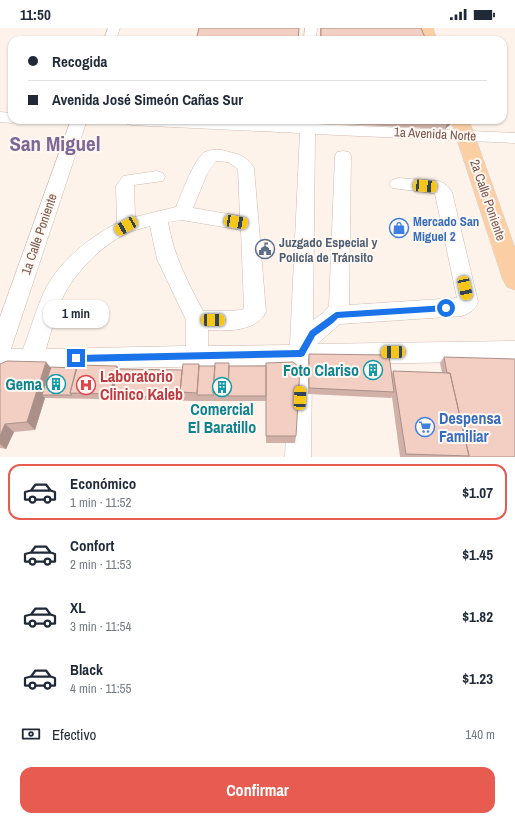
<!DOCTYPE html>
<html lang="es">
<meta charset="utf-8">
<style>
body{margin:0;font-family:"Archivo Narrow",sans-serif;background:#f6f6f7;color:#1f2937;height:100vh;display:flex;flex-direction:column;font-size:15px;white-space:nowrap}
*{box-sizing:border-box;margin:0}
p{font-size:13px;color:#747a83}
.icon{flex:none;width:22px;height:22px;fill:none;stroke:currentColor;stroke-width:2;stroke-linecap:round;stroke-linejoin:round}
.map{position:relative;height:429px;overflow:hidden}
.details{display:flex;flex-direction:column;background:#fff;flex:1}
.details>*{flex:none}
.guide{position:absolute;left:8px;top:8px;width:499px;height:88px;border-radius:12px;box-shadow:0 1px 3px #0004;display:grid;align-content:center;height:88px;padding:0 20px;background:#fff}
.end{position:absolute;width:18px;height:18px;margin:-9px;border:5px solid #1a73e8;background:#fff;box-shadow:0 0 0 2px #fff}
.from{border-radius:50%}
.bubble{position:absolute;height:28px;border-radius:12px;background:#fff;box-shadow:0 1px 3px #0004;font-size:13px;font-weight:800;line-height:28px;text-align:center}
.car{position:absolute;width:12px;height:24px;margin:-12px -6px;border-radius:5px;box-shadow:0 0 3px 1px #0007;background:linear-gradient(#f5c518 24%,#345 0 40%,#f5c518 0 76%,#345 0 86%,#f5c518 0)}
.guide b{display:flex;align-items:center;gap:14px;height:38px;font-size:15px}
.guide b+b{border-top:1px solid #e0e1e3}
.guide i{width:10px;height:10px;background:#1f2937}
ul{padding:7px 0 0;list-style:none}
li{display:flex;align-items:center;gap:12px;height:56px;margin:0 8px 6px;padding:0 12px;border:2px solid transparent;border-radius:12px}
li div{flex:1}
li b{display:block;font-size:15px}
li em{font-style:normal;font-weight:800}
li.selected{border-color:#e75b50}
li>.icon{width:36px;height:36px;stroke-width:1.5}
.pay{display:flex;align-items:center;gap:10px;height:44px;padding:0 20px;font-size:15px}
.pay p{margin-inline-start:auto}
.primary-button{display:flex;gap:8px;margin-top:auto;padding:8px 20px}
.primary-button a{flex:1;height:46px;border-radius:12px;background:#e75b50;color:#fff;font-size:16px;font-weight:800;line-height:46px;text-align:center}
.status{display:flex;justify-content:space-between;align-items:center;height:28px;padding:0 20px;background:#fff;direction:ltr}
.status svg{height:11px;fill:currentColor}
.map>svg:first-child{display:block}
</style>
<div class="status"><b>11:50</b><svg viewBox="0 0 49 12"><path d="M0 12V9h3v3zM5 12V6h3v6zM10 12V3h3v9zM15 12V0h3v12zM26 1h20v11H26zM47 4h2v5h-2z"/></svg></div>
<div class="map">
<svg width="515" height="429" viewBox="0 0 515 429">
<rect width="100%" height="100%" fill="#fdf3eb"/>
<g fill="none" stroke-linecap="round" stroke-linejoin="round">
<defs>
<path id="minor" d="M108 0H120L116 12H104Z
M305 0H317L316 12H304Z
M0 84 12 85V92H18L12 95 0 94Z
M71 92H87L11 321H23C31 301 37 277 47 258 63 230 89 210 117 195L116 158 123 148 157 143 163 145 165 149 163 153 134 157 135 189 176 179C181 168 194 130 205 124 212 121 221 121 229 124 240 126 248 130 254 140L266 284C256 304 227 303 208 302V318L290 317 300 105 130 97 125 95 122 92H233L300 95V92H316V96L515 105V115L315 106 313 292 323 285 329 278 335 128 337 124 343 123 349 124 351 128 349 277 457 270 435 166 433 165 392 160 389 156 392 152 398 150 438 153C445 155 448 158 452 164L478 274C475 282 470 285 462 288L340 296 317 316 515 313V333L312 337 311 429H285L289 337 0 342V289ZM216 133 228 134 238 141 240 188 193 180 207 146ZM182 192 241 202 244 280 242 282 228 283H203C187 252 174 229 168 194ZM150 198 157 231 186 292V318L46 321C51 305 57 279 65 265 79 240 105 214 132 203 138 201 144 200 150 198Z"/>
<path id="major" d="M419 0H433L437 12H423Z
M451 92H469L515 220V262L507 259 503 252Z"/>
</defs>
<use href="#minor" stroke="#d1b9af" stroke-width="1"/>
<use href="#major" stroke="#dad0cd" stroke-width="1"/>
<use href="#minor" fill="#fff" fill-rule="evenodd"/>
<use href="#major" fill="#fbcea4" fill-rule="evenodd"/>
</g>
<path fill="#d1b1a7" d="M320 0H421L426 12H320Z
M320 92H452L451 96 445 101 321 95Z
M309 326 392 346 393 343 442 345 440 335 444 329 515 429H400L392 369 391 370 308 366V332Z
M0 336 51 339 182 342 199 336V338H266L296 408 295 415H266V373H198L45 370 35 402 14 404 6 421 0 420Z"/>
<path fill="#aa9088" d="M448 92H452L451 96 445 101Z
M46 334 53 342 42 367 45 370 35 402 27 394Z
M199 336 201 344 197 367V365Z
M117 338 120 344 112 368 110 366Z
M5 396 14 404 6 421 0 416V408Z"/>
<path fill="#f3cec2" stroke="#aa9088" d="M199 0H299L298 12H196Z
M321 0H421L426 12H321Z
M309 326 389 327 394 364 309 360Z
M444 329 515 331V429H468L469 428 450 345H447Z
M7 333 46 334 27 394 5 396 0 408V336Z
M293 334 300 340 296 408H266V335Z
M215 335H229L228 365H213Z
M183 336H199L197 365 180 364Z
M77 337 117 338 110 366 70 365Z
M199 338H215L213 365 214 367H197Z
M229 338H266V368H228Z
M51 339 77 340 70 365 72 367H42Z
M118 341 182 342 180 364 182 370 112 368Z
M393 343 450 345 469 428 406 426Z"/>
<path fill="#1a73e8" d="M446 277 450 280 446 283 338 290 333 295 315 308 304 328 301 329 76 334 73 330 76 327 299 322 310 303 336 284Z"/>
<defs>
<symbol id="shop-ring" viewBox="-11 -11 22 22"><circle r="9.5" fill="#fff8f2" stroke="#3f7fe0" stroke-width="1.5"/><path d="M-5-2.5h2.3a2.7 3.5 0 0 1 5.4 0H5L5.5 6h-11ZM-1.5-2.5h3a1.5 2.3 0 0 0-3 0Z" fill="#3f7fe0"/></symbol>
<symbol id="civic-ring" viewBox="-11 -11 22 22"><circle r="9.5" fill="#fff8f2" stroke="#5c6f8a" stroke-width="1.5"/><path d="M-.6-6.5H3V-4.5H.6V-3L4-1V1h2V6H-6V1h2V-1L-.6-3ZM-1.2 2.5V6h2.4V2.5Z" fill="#5c6f8a"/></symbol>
<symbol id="building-ring" viewBox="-11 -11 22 22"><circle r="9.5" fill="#fff8f2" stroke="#0f9aa8" stroke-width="1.5"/><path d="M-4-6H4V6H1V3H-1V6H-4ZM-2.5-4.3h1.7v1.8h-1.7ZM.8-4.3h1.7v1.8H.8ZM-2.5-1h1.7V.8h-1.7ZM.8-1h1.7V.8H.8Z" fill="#0f9aa8"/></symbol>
<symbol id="hospital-ring" viewBox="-11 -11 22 22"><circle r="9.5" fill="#fff8f2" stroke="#e0444e" stroke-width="1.5"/><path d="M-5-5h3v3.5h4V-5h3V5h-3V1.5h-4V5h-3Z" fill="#e0444e"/></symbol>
<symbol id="supermarket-ring" viewBox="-11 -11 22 22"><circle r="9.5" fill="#fff8f2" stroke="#3f7fe0" stroke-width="1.5"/><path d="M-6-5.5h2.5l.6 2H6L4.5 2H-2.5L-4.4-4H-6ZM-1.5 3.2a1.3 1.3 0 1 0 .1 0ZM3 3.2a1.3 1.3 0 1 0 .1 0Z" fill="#3f7fe0"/></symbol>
</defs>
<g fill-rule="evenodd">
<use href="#shop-ring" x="388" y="189" width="22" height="22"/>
<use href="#civic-ring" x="254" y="210" width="22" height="22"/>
<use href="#building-ring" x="362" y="331" width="22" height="22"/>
<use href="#building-ring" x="45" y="345" width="22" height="22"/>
<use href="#hospital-ring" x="75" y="346" width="22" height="22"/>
<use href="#building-ring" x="211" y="348" width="22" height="22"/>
<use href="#supermarket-ring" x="414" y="388" width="22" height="22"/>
</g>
<g text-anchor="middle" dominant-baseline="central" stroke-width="4" stroke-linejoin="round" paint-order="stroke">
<g font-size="13" fill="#7a564d" stroke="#fff8f2">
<text transform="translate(435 106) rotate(3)">1a Avenida Norte</text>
<text transform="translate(488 172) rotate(71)">2a Calle Poniente</text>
<text transform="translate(39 206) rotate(-71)">1a Calle Poniente</text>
</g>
<g font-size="13" font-weight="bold" fill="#366cbe" stroke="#fff8f2" text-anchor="start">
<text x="413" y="193">Mercado San<tspan x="413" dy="15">Miguel 2</tspan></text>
</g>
<g font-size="13" font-weight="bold" fill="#4e5e75" stroke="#fff8f2" text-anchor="start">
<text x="279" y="214">Juzgado Especial y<tspan x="279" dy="15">Policía de Tránsito</tspan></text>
</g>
<g font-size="16" font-weight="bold" fill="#0d838f" stroke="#fff8f2" text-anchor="end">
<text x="359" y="342">Foto Clariso</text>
<text x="42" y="356">Gema</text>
<text x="222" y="381" text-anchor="middle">Comercial<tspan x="222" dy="18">El Baratillo</tspan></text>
</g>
<g font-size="16" font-weight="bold" fill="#be3a42" stroke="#fff8f2" text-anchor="start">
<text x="100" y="348">Laboratorio<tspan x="100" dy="18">Clinico Kaleb</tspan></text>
</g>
<g font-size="16" font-weight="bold" fill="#366cbe" stroke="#fff8f2" text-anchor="start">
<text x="439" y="390">Despensa<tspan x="439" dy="18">Familiar</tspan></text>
</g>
<g font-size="21" font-weight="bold" fill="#7d6595" stroke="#fff8f2">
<text x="55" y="115">San Miguel</text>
</g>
</g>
</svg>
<i class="end from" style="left:446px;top:280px"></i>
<i class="end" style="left:76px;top:330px"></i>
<div class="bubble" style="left:43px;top:272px;width:66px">1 min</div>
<i class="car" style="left:425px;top:158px;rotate:95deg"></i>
<i class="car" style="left:236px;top:194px;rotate:100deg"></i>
<i class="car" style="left:126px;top:198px;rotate:240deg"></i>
<i class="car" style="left:465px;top:260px;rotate:168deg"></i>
<i class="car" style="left:213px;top:292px;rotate:91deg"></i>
<i class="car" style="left:393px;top:324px;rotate:269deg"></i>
<i class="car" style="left:300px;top:370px;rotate:2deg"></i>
<div class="guide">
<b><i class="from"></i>Recogida</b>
<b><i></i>Avenida José Simeón Cañas Sur</b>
</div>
</div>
<section class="details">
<ul>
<li class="selected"><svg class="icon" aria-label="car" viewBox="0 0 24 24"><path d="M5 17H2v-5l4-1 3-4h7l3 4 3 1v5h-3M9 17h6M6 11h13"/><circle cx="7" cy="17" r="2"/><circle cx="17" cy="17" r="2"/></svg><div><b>Económico</b><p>1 min · 11:52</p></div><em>$1.07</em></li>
<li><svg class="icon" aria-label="car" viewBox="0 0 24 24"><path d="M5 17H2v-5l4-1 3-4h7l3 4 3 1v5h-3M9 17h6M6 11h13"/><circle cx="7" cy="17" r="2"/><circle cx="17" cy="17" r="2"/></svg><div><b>Confort</b><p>2 min · 11:53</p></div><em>$1.45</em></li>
<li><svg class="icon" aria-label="car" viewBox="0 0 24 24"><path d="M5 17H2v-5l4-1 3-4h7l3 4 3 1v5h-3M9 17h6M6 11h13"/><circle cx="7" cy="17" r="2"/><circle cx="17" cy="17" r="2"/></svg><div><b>XL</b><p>3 min · 11:54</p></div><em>$1.82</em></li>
<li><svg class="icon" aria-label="car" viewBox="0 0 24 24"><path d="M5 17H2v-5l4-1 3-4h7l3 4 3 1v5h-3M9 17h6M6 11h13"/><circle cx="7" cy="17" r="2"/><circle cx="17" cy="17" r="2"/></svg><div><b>Black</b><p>4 min · 11:55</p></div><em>$1.23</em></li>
</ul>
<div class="pay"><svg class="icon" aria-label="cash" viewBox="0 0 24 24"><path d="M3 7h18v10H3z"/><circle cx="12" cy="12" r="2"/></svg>Efectivo<p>140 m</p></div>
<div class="primary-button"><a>Confirmar</a></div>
</section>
